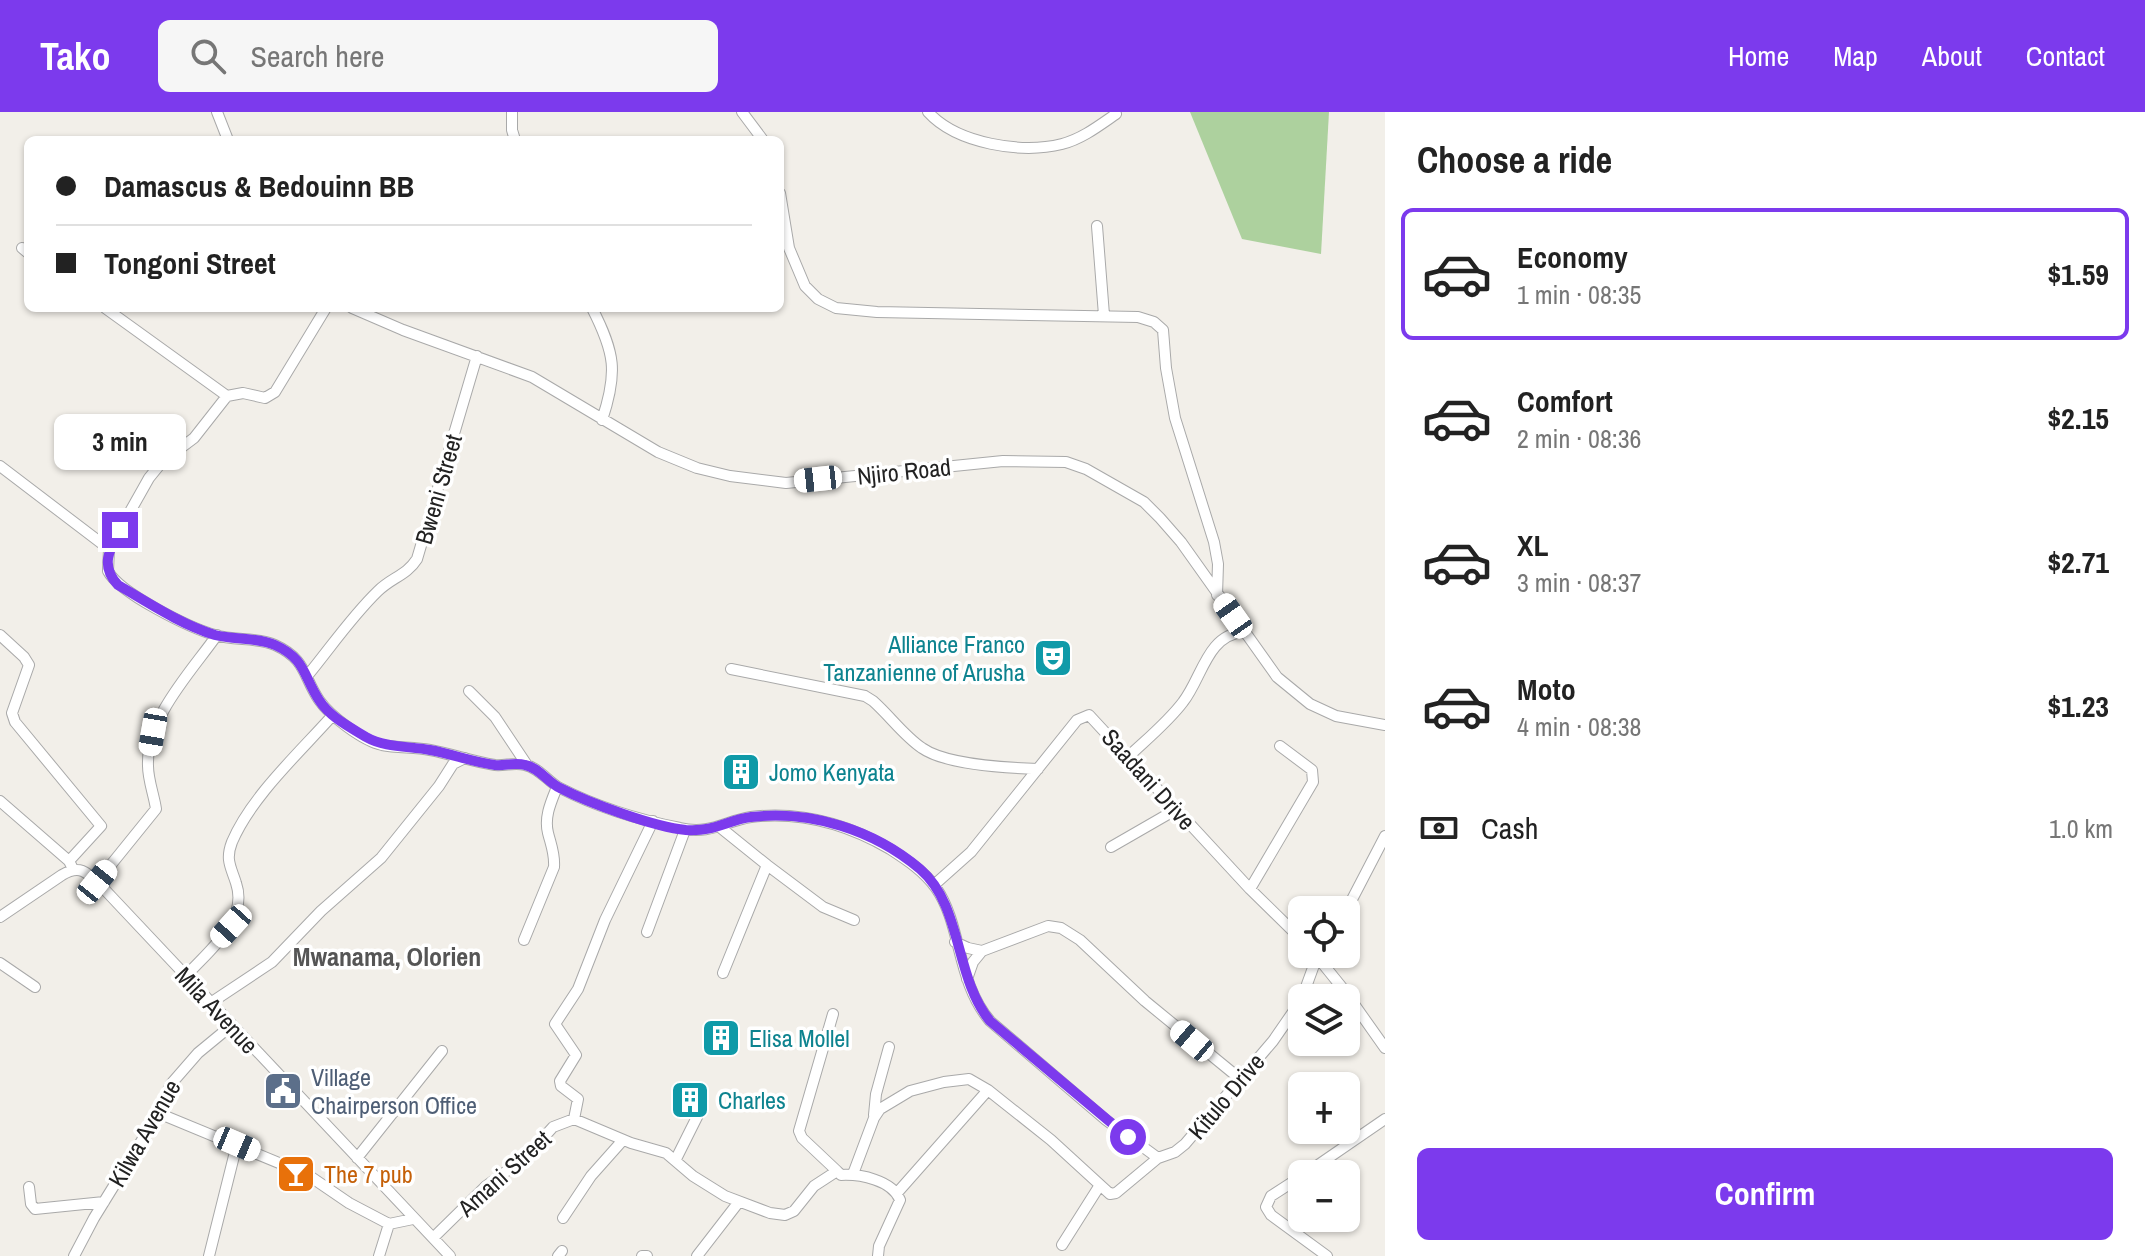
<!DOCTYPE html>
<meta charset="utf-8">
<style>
body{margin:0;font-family:"Archivo Narrow",sans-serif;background:#f6f6f6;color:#222;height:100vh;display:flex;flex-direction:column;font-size:30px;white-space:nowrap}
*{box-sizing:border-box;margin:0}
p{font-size:26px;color:#767676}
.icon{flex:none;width:44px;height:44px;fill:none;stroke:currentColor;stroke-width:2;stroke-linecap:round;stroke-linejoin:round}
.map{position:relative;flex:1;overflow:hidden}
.sheet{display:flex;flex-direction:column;background:#fff;width:760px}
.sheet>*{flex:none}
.hud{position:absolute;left:24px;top:24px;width:760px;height:176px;border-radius:12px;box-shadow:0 2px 6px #0004;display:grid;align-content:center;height:176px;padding:0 32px;background:#fff}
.controls{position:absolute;left:1288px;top:784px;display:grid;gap:16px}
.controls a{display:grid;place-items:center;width:72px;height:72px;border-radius:12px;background:#fff;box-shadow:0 2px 6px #0004;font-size:40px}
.end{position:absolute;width:36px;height:36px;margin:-18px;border:10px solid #7c3aed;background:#fff;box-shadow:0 0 0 4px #fff}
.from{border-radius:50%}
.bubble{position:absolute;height:56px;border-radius:12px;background:#fff;box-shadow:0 2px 6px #0004;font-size:26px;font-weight:700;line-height:56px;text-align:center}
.car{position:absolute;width:24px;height:48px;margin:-24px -12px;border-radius:10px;box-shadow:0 0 6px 2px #0007;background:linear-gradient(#fff 24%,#345 0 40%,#fff 0 76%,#345 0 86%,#fff 0)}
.hud b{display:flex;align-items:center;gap:28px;height:76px;font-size:30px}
.hud b+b{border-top:2px solid #e0e0e0}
.hud i{width:20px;height:20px;background:#222}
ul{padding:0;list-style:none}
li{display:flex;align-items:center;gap:24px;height:132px;margin:0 16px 12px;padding:0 16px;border:4px solid transparent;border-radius:12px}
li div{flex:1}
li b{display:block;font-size:30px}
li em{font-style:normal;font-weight:700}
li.on{border-color:#7c3aed}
li>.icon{width:72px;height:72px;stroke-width:1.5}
h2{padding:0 32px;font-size:36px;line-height:96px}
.pay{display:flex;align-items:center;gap:20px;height:88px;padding:0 32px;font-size:30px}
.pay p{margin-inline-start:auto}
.action{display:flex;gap:16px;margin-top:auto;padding:16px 32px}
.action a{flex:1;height:92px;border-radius:12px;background:#7c3aed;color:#fff;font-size:32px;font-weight:700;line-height:92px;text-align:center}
header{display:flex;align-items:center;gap:48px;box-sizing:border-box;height:112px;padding:0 40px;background:#7c3aed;color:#fff}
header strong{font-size:38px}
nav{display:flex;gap:44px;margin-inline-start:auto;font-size:28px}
.search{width:560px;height:72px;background:#f6f6f6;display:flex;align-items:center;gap:20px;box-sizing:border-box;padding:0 28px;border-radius:12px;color:#767676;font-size:30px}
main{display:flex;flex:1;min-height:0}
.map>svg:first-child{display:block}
</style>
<header>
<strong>Tako</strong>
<div class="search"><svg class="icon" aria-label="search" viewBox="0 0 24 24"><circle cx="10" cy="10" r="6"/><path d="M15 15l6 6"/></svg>Search here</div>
<nav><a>Home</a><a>Map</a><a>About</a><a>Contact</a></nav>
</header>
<main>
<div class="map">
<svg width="1385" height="1144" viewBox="0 0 1385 1144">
<rect width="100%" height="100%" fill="#f2efe9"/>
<path fill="#add19e" d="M1190 0H1329L1321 142 1242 127Z"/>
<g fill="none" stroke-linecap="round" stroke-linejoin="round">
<defs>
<path id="minor" d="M217 0 228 28
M512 0V18L515 28
M742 0 763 28
M928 0C957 32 1022 42 1062 32 1082 27 1100 13 1116 2
M780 81 789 136 805 174 818 187 836 196 877 200 1138 205 1154 210 1163 218 1166 256 1175 306 1214 430 1218 452 1217 483
M1097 114 1104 203
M22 136 28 141
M105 196 227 284
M326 196 275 280 265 286 243 281 227 284 194 326 162 350 149 366 109 437 108 459C119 481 190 516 215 523 234 529 257 525 275 533 306 547 303 564 319 588 330 604 363 629 382 633 398 636 415 635 430 638 452 642 474 650 495 653 505 654 515 650 525 653 540 656 548 670 560 676 597 695 640 708 680 716 710 723 725 709 751 705 801 699 847 712 890 737 907 748 924 759 936 776 962 813 956 869 990 909L1106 1008 1158 1046 1175 1040 1185 1032 1273 929 1302 887
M352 196 403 218 532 265 658 340 697 356 730 364 786 371 1003 349 1066 350 1086 357 1144 390 1160 406 1181 430 1277 565 1310 592 1336 604 1385 613
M592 196C615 241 618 260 602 308
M0 354 109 437
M0 523 24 545 29 553 12 601 15 610 101 714 69 749
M731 557 865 584 873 589C890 604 904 624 922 636 946 653 1008 656 1038 657
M308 563C331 535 352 504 378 479 391 466 407 463 417 447L477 244
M469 579 495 605 527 653
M1129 644C1147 627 1168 610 1183 590 1202 566 1207 523 1243 520
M0 689 69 749 72 755
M721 716 767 753 723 861
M1111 735 1177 697
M767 753 823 795 854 808
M97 770 156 697C154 683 148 668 148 654 146 606 191 560 217 523
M934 773 971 740 1077 608 1089 603 1250 777 1302 828
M1250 777 1313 670 1312 658 1280 634
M1346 799 1385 724
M0 805 62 763C84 750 90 765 106 779L450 1144
M647 820 685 718
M524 828 554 755C555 742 551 733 548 721 544 705 551 690 557 675
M955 830 968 836 982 839
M1315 842 1344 878 1385 936
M0 851 35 875
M186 864C208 839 249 809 236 771 231 755 225 748 232 730 251 685 299 641 332 604
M967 867 973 850 982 839 1048 814 1061 816 1080 828 1145 889 1239 966
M1302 886 1318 842
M212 890 272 850 321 799 381 746 439 674 453 652 465 646
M833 902 799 1019 802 1026 837 1059
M158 1001 308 1063 349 1091 389 1112 413 1107
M874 1003 876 982 889 935
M574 1007 578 987 561 974 560 969 576 943 555 912 578 877 605 808 653 709
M357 1046 442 939
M676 1047 702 995
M853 1062 874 1006 880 997 910 979 944 970 969 967 988 978 1051 1028 1110 1082 1116 1081 1158 1046
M1305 1062 1385 1007
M1302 1064 1271 1084 1266 1095 1271 1103 1327 1144
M29 1075 31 1092 35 1097 104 1090
M897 1081 988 978
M563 1106 591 1064 623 1028
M433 1126 486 1074 526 1045 553 1015 574 1007 631 1031 666 1041 693 1064 725 1084 770 1101 785 1103 794 1099 814 1074 837 1059 841 1063C860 1062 892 1068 900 1088L879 1134 878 1144
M1062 1133 1100 1073
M74 1144 94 1106 147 1020 171 972 198 941 232 913
M209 1144 237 1032
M379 1144 389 1112
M558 1144 562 1139
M642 1144H647
M697 1144 738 1091"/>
</defs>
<use href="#minor" stroke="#a9a9a9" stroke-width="12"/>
<use href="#minor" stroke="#fff" stroke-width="10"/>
</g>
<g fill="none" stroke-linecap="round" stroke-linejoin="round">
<path stroke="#7c3aed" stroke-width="10" d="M120 418C109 438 100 454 118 473 149 491 180 512 215 523 234 528 257 525 275 533 306 547 303 564 319 588 330 605 348 614 366 625 385 636 409 634 430 638 452 642 473 650 495 653 505 654 515 650 525 653 540 656 547 670 560 676 589 691 654 715 686 718 715 720 727 708 751 705 811 698 874 718 920 757 963 794 954 865 990 909L1128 1025"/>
</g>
<defs>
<symbol id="theatre-square" viewBox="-11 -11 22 22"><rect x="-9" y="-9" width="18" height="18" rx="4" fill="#0f9aa8" stroke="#fff"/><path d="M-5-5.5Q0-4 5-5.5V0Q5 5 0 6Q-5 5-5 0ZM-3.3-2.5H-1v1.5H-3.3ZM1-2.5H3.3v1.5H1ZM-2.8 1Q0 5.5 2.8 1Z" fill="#fff"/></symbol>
<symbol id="building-square" viewBox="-11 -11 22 22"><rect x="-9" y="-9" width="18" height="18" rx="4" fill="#0f9aa8" stroke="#fff"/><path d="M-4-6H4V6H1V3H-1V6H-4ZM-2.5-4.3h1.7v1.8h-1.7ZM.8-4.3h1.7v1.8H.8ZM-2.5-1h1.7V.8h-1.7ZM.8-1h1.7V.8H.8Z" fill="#fff"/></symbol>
<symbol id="civic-square" viewBox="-11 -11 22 22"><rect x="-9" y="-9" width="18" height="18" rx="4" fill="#5c6f8a" stroke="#fff"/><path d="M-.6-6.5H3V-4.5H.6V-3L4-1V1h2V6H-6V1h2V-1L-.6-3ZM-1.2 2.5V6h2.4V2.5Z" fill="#fff"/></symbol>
<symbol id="bar-square" viewBox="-11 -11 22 22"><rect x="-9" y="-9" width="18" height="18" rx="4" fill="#e8710a" stroke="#fff"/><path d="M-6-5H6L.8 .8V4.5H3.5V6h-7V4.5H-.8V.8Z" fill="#fff"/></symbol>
</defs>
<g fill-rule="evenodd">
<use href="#theatre-square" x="1031" y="524" width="44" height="44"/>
<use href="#building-square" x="719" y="638" width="44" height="44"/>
<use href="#building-square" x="699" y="904" width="44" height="44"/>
<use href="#civic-square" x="261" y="957" width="44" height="44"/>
<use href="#building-square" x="668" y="966" width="44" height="44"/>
<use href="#bar-square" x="274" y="1040" width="44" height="44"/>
</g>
<g text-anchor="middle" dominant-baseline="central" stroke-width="7" stroke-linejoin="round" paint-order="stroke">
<g font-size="24" fill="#222" stroke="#fff">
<text transform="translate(904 359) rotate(-6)">Njiro Road</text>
<text transform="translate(438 377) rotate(-74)">Bweni Street</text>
<text transform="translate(1149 667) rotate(48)">Saadani Drive</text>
<text transform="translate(217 898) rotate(47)">Mila Avenue</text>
<text transform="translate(1226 984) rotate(-50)">Kitulo Drive</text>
<text transform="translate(144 1021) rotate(-60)">Kilwa Avenue</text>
<text transform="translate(504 1061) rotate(-42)">Amani Street</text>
</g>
<g font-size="24" fill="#0d838f" stroke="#fff" text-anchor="start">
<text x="1025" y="532" text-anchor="end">Alliance Franco<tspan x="1025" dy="28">Tanzanienne of Arusha</tspan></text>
<text x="769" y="660">Jomo Kenyata</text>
<text x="749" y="926">Elisa Mollel</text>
<text x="718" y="988">Charles</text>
</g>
<g font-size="24" fill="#4e5e75" stroke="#fff" text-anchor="start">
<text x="311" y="965">Village<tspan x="311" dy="28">Chairperson Office</tspan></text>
</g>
<g font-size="24" fill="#c56008" stroke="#fff" text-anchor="start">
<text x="324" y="1062">The 7 pub</text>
</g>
<g font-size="26" font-weight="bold" fill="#555" stroke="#fff">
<text x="387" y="844">Mwanama, Olorien</text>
</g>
</g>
</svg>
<div class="controls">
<a><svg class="icon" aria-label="locate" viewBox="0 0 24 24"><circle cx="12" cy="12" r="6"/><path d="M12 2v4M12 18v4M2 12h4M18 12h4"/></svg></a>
<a><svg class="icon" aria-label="layers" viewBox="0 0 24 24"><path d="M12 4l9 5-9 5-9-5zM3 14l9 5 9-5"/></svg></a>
<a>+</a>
<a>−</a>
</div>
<i class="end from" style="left:1128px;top:1025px"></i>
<i class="end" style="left:120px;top:418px"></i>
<div class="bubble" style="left:54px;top:302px;width:132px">3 min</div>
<i class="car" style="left:818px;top:367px;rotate:264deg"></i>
<i class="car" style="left:1233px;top:504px;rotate:325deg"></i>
<i class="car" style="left:153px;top:620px;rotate:190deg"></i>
<i class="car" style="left:97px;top:770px;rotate:39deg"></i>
<i class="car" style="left:231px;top:814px;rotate:222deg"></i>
<i class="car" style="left:1192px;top:929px;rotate:310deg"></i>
<i class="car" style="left:237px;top:1032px;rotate:113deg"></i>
<div class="hud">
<b><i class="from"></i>Damascus &amp; Bedouinn BB</b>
<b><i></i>Tongoni Street</b>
</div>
</div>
<section class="sheet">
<h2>Choose a ride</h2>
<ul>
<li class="on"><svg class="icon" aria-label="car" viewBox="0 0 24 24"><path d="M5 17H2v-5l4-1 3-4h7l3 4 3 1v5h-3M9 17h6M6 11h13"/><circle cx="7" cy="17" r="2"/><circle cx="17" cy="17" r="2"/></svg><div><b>Economy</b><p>1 min · 08:35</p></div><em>$1.59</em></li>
<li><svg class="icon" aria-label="car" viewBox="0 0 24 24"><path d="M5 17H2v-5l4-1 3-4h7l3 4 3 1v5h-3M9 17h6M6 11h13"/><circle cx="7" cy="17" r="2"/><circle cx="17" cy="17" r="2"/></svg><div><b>Comfort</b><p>2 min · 08:36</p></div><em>$2.15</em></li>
<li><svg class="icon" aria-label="car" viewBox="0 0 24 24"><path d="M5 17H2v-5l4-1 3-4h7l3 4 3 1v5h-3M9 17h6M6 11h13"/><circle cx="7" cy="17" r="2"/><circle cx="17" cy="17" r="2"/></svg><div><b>XL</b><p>3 min · 08:37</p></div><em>$2.71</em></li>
<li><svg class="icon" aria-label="car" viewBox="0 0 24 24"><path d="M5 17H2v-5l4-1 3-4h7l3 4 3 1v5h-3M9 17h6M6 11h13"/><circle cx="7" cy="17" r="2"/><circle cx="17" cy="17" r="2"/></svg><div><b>Moto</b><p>4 min · 08:38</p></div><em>$1.23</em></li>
</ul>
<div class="pay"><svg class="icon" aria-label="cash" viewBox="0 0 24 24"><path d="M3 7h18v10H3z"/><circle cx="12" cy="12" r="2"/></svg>Cash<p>1.0 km</p></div>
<div class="action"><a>Confirm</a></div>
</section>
</main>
